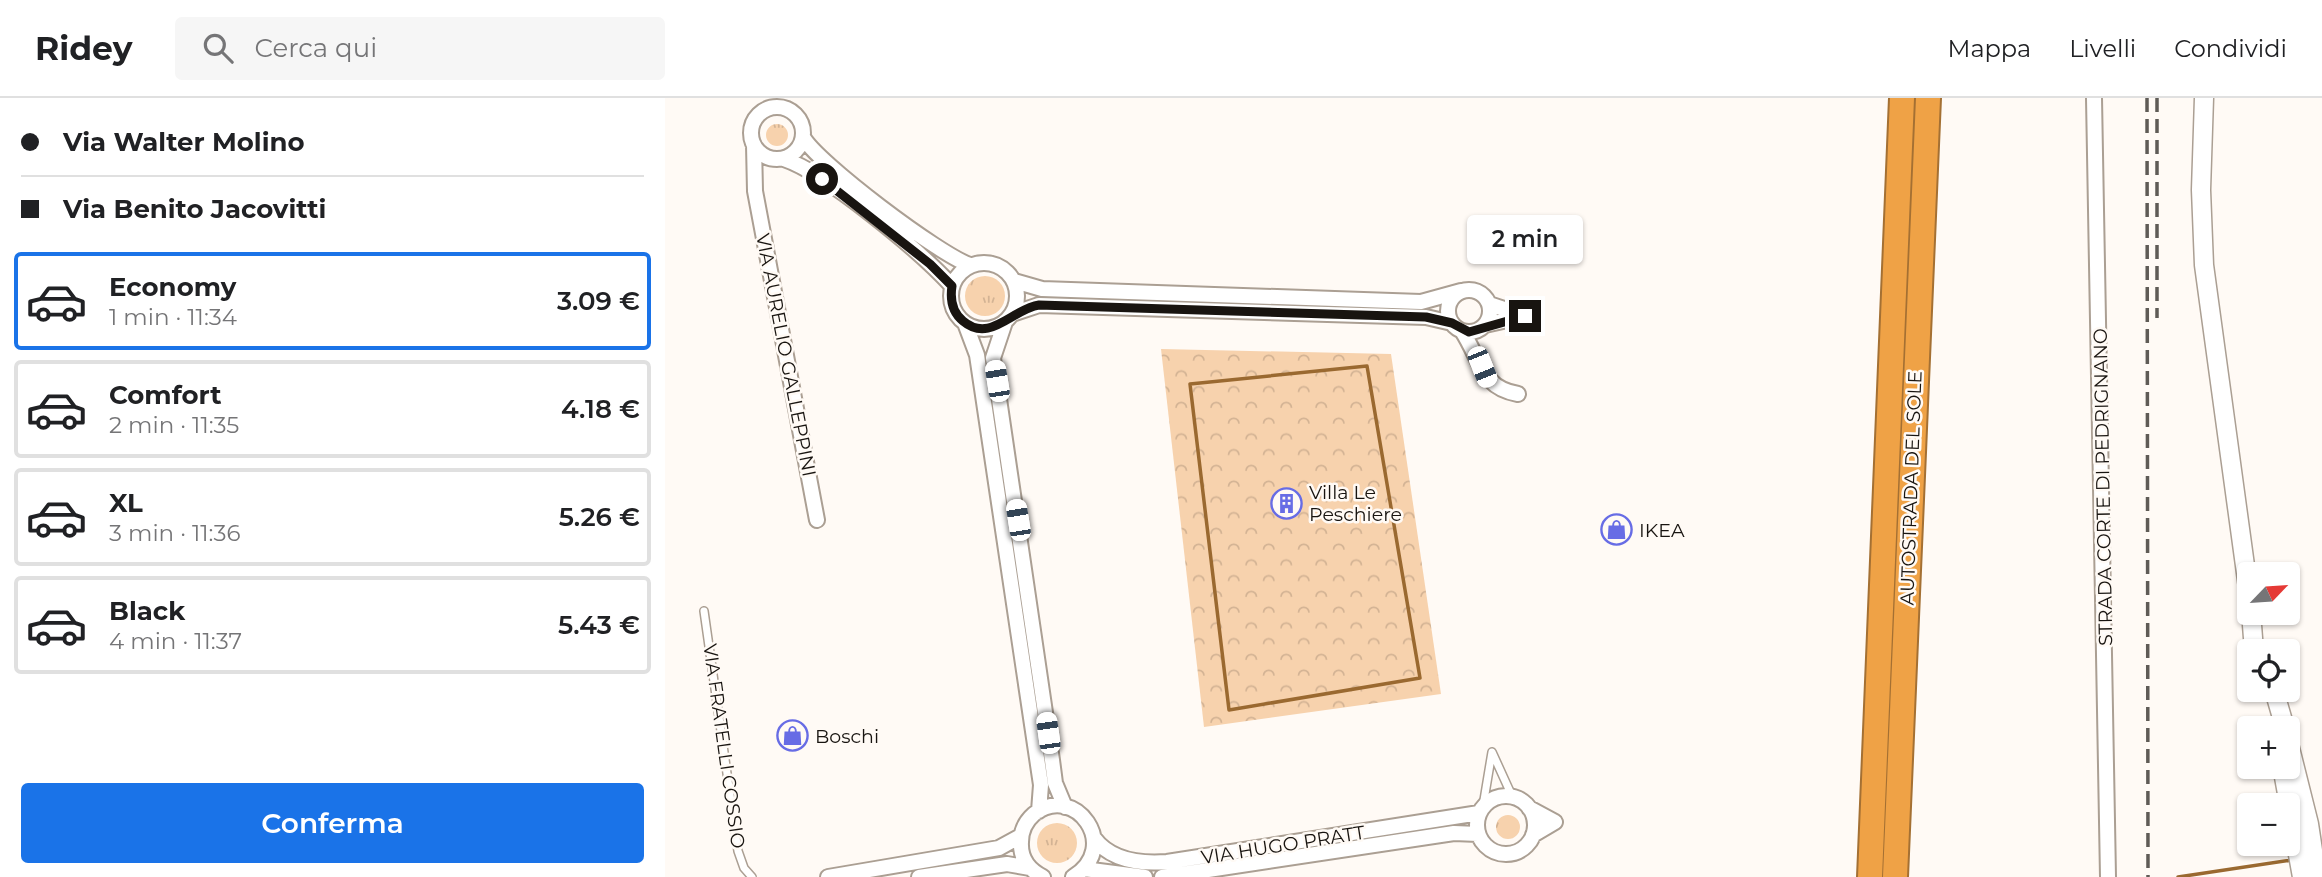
<!DOCTYPE html>
<html lang="it">
<meta charset="utf-8">
<style>
body{margin:0;font-family:Montserrat,sans-serif;background:#f6f6f6;color:#202124;height:100vh;display:flex;flex-direction:column;font-size:26px;white-space:nowrap}
*{box-sizing:border-box;margin:0}
p{font-size:23px;color:#757577}
.icon{flex:none;width:38px;height:38px;fill:none;stroke:currentColor;stroke-width:2;stroke-linecap:round;stroke-linejoin:round}
.map{position:relative;flex:1;overflow:hidden}
.details{display:flex;flex-direction:column;background:#fff;width:665px}
.details>*{flex:none}
.banner{display:grid;align-content:center;height:154px;padding:0 21px;background:#fff}
.needle{width:46px;rotate:65deg}
.fabs{position:absolute;left:1572px;top:464px;display:grid;gap:14px}
.fabs a{display:grid;place-items:center;width:63px;height:63px;border-radius:7px;background:#fff;box-shadow:0 2px 5px #0004;font-size:35px}
.end{position:absolute;width:32px;height:32px;margin:-16px;border:9px solid #181410;background:#fff;box-shadow:0 0 0 4px #fff}
.from{border-radius:50%}
.bubble{position:absolute;height:49px;border-radius:7px;background:#fff;box-shadow:0 2px 5px #0004;font-size:23px;font-weight:600;line-height:49px;text-align:center}
.car{position:absolute;width:21px;height:42px;margin:-21px -10px;border-radius:9px;box-shadow:0 0 5px 2px #0007;background:linear-gradient(#fff 24%,#345 0 40%,#fff 0 76%,#345 0 86%,#fff 0)}
.banner b{display:flex;align-items:center;gap:24px;height:66px;font-size:26px}
.banner b+b{border-top:2px solid #e0e0e0}
.banner i{width:18px;height:18px;background:#202124}
ul{padding:0;list-style:none}
li{display:flex;align-items:center;gap:21px;height:98px;margin:0 14px 10px;padding:0 7px;border:4px solid #e0e0e0;border-radius:7px}
li div{flex:1}
li b{display:block;font-size:26px}
li em{font-style:normal;font-weight:600}
li.active{border-color:#1a73e8}
li>.icon{width:63px;height:63px;stroke-width:1.5}
.primary-button{display:flex;gap:14px;margin-top:auto;padding:14px 21px}
.primary-button a{flex:1;height:80px;border-radius:7px;background:#1a73e8;color:#fff;font-size:28px;font-weight:600;line-height:80px;text-align:center}
header{display:flex;align-items:center;gap:42px;box-sizing:border-box;height:98px;padding:0 35px;background:#fff;border-bottom:2px solid #e0e0e0}
header strong{font-size:33px}
nav{display:flex;gap:38px;margin-inline-start:auto;font-size:24px}
.search{width:490px;height:63px;background:#f6f6f6;display:flex;align-items:center;gap:18px;box-sizing:border-box;padding:0 24px;border-radius:7px;color:#757577;font-size:26px}
main{display:flex;flex:1;min-height:0}
.map>svg:first-child{display:block}
</style>
<header>
<strong>Ridey</strong>
<div class="search"><svg class="icon" aria-label="search" viewBox="0 0 24 24"><circle cx="10" cy="10" r="6"/><path d="M15 15l6 6"/></svg>Cerca qui</div>
<nav><a>Mappa</a><a>Livelli</a><a>Condividi</a></nav>
</header>
<main>
<section class="details">
<div class="banner">
<b><i class="from"></i>Via Walter Molino</b>
<b><i></i>Via Benito Jacovitti</b>
</div>
<ul>
<li class="active"><svg class="icon" aria-label="car" viewBox="0 0 24 24"><path d="M5 17H2v-5l4-1 3-4h7l3 4 3 1v5h-3M9 17h6M6 11h13"/><circle cx="7" cy="17" r="2"/><circle cx="17" cy="17" r="2"/></svg><div><b>Economy</b><p>1 min · 11:34</p></div><em>3.09 €</em></li>
<li><svg class="icon" aria-label="car" viewBox="0 0 24 24"><path d="M5 17H2v-5l4-1 3-4h7l3 4 3 1v5h-3M9 17h6M6 11h13"/><circle cx="7" cy="17" r="2"/><circle cx="17" cy="17" r="2"/></svg><div><b>Comfort</b><p>2 min · 11:35</p></div><em>4.18 €</em></li>
<li><svg class="icon" aria-label="car" viewBox="0 0 24 24"><path d="M5 17H2v-5l4-1 3-4h7l3 4 3 1v5h-3M9 17h6M6 11h13"/><circle cx="7" cy="17" r="2"/><circle cx="17" cy="17" r="2"/></svg><div><b>XL</b><p>3 min · 11:36</p></div><em>5.26 €</em></li>
<li><svg class="icon" aria-label="car" viewBox="0 0 24 24"><path d="M5 17H2v-5l4-1 3-4h7l3 4 3 1v5h-3M9 17h6M6 11h13"/><circle cx="7" cy="17" r="2"/><circle cx="17" cy="17" r="2"/></svg><div><b>Black</b><p>4 min · 11:37</p></div><em>5.43 €</em></li>
</ul>
<div class="primary-button"><a>Conferma</a></div>
</section>
<div class="map">
<svg width="1657" height="779" viewBox="0 0 1657 779">
<defs>
<pattern id="grass-tufts" width="24" height="20" patternUnits="userSpaceOnUse" patternTransform="scale(1.75)"><rect width="24" height="20" fill="#f7d2ad"/><path d="M3 7l-1-3M5 7V3M7 7l1-3M15 17l-1-3M17 17v-4M19 17l1-3" fill="none" stroke="#d3b394"/></pattern>
<pattern id="forest-crowns" width="20" height="18" patternUnits="userSpaceOnUse" patternTransform="scale(1.75)"><rect width="20" height="18" fill="#f7d2ad"/><path d="M2 6a3 3 0 1 1 6 0M12 15a3 3 0 1 1 6 0" fill="none" stroke="#d3b394"/></pattern>
</defs>
<rect width="100%" height="100%" fill="#fffaf5"/>
<path fill="url(#grass-tufts)" d="M101 37a11 11 0 1 1 22 0a11 11 0 1 1-22 0Z
M300 198a20 20 0 1 1 40 0a20 20 0 1 1-40 0Z
M831 729a12 12 0 1 1 24 0a12 12 0 1 1-24 0Z
M372 745a20 20 0 1 1 40 0a20 20 0 1 1-40 0Z"/>
<path fill="url(#forest-crowns)" d="M496 251 726 256 776 596 539 629Z"/>
<g fill="none" stroke-linecap="round" stroke-linejoin="round">
<path stroke="#9a6930" stroke-width="3.5" d="M702 268 755 580 564 612 525 286Z
M1513 779 1627 762"/>
<defs>
<path id="service" d="M39 513 73 753 79 770 87 779
M818 708 827 654 847 698"/>
<path id="minor" d="M1429 0 1443 779
M86 35a26 26 0 1 1 52 0a26 26 0 1 1-52 0Z
M138 39C151 64 276 158 305 167
M89 47 90 93 152 422
M119 61C161 75 255 153 287 188
M286 198a33 33 0 1 1 66 0a33 33 0 1 1-66 0Z
M349 183 377 191 756 204 796 193
M783 213a21 21 0 1 1 42 0a21 21 0 1 1-42 0Z
M347 216 374 207 761 219 787 225
M340 224 328 260 387 662 390 685 400 709
M300 225 312 257 376 687 374 713
M820 227 860 218 824 206
M797 233C816 262 816 290 853 296
M812 727a29 29 0 1 1 58 0a29 29 0 1 1-58 0Z
M864 710 890 724 868 737
M429 740C446 763 476 766 502 764L814 715
M419 771 480 779
M163 779 334 750 356 738
M254 779 342 766 365 770
M378 779C364 772 355 760 356 744 356 733 361 723 369 716 410 684 457 749 408 779
M497 779 789 735 813 736"/>
<path id="tertiary" d="M1539 0 1536 92 1539 167 1584 497
M1586 514 1589 553
M1609 592 1620 630
M1622 638 1644 726 1652 779
M1617 668 1637 779"/>
<path id="motorway" d="M1205 779 1237 0
M1230 779 1263 0"/>
</defs>
<use href="#service" stroke="#ab9f93" stroke-width="10"/>
<use href="#minor" stroke="#ab9f93" stroke-width="18"/>
<use href="#tertiary" stroke="#ab9f93" stroke-width="21"/>
<use href="#motorway" stroke="#a47033" stroke-width="28"/>
<use href="#service" stroke="#fff" stroke-width="7"/>
<use href="#minor" stroke="#fff" stroke-width="14"/>
<use href="#tertiary" stroke="#fff" stroke-width="18"/>
<use href="#motorway" stroke="#efa246" stroke-width="24"/>
<path stroke="#5f5b56" stroke-width="3.5" stroke-dasharray="14 7" stroke-linecap="butt" d="M1482 0 1483 779
M1492 0V220"/>
</g>
<g fill="none" stroke-linecap="round" stroke-linejoin="round">
<path stroke="#181410" stroke-width="9" d="M157 81 265 166 287 188C285 201 287 214 298 223 325 246 347 211 374 207L761 219 787 225 804 234 860 218"/>
</g>
<defs>
<symbol id="building-ring" viewBox="-11 -11 22 22"><circle r="9.5" fill="#fffaf5" stroke="#676ce5" stroke-width="1.5"/><path d="M-4-6H4V6H1V3H-1V6H-4ZM-2.5-4.3h1.7v1.8h-1.7ZM.8-4.3h1.7v1.8H.8ZM-2.5-1h1.7V.8h-1.7ZM.8-1h1.7V.8H.8Z" fill="#676ce5"/></symbol>
<symbol id="shop-ring" viewBox="-11 -11 22 22"><circle r="9.5" fill="#fffaf5" stroke="#676ce5" stroke-width="1.5"/><path d="M-5-2.5h2.3a2.7 3.5 0 0 1 5.4 0H5L5.5 6h-11ZM-1.5-2.5h3a1.5 2.3 0 0 0-3 0Z" fill="#676ce5"/></symbol>
</defs>
<g fill-rule="evenodd">
<use href="#building-ring" x="604" y="388" width="35" height="35"/>
<use href="#shop-ring" x="934" y="414" width="35" height="35"/>
<use href="#shop-ring" x="110" y="620" width="35" height="35"/>
</g>
<g text-anchor="middle" dominant-baseline="central" stroke-width="5" stroke-linejoin="round" paint-order="stroke">
<g font-size="19" fill="#181410" stroke="#fffaf5">
<text transform="translate(121 257) rotate(79)">VIA AURELIO GALLEPPINI</text>
<text transform="translate(1438 389) rotate(-91)">STRADA CORTE DI PEDRIGNANO</text>
<text transform="translate(1246 390) rotate(-88)">AUTOSTRADA DEL SOLE</text>
<text transform="translate(59 648) rotate(82)">VIA FRATELLI COSSIO</text>
<text transform="translate(618 747) rotate(-9)">VIA HUGO PRATT</text>
</g>
<g font-size="19" fill="#181410" stroke="#fffaf5" text-anchor="start">
<text x="644" y="394">Villa Le<tspan x="644" dy="22">Peschiere</tspan></text>
<text x="974" y="432">IKEA</text>
<text x="150" y="638">Boschi</text>
</g>
</g>
</svg>
<div class="fabs">
<a><svg class="needle" viewBox="-14 -14 28 28"><path d="M0-13l5 13h-10z" fill="#e53935"/><path d="M0 13l5-13h-10z" fill="#757577"/></svg></a>
<a><svg class="icon" aria-label="locate" viewBox="0 0 24 24"><circle cx="12" cy="12" r="6"/><path d="M12 2v4M12 18v4M2 12h4M18 12h4"/></svg></a>
<a>+</a>
<a>−</a>
</div>
<i class="end from" style="left:157px;top:81px"></i>
<i class="end" style="left:860px;top:218px"></i>
<div class="bubble" style="left:802px;top:117px;width:116px">2 min</div>
<i class="car" style="left:817px;top:269px;rotate:158deg"></i>
<i class="car" style="left:332px;top:283px;rotate:351deg"></i>
<i class="car" style="left:353px;top:422px;rotate:351deg"></i>
<i class="car" style="left:383px;top:635px;rotate:352deg"></i>
</div>
</main>
